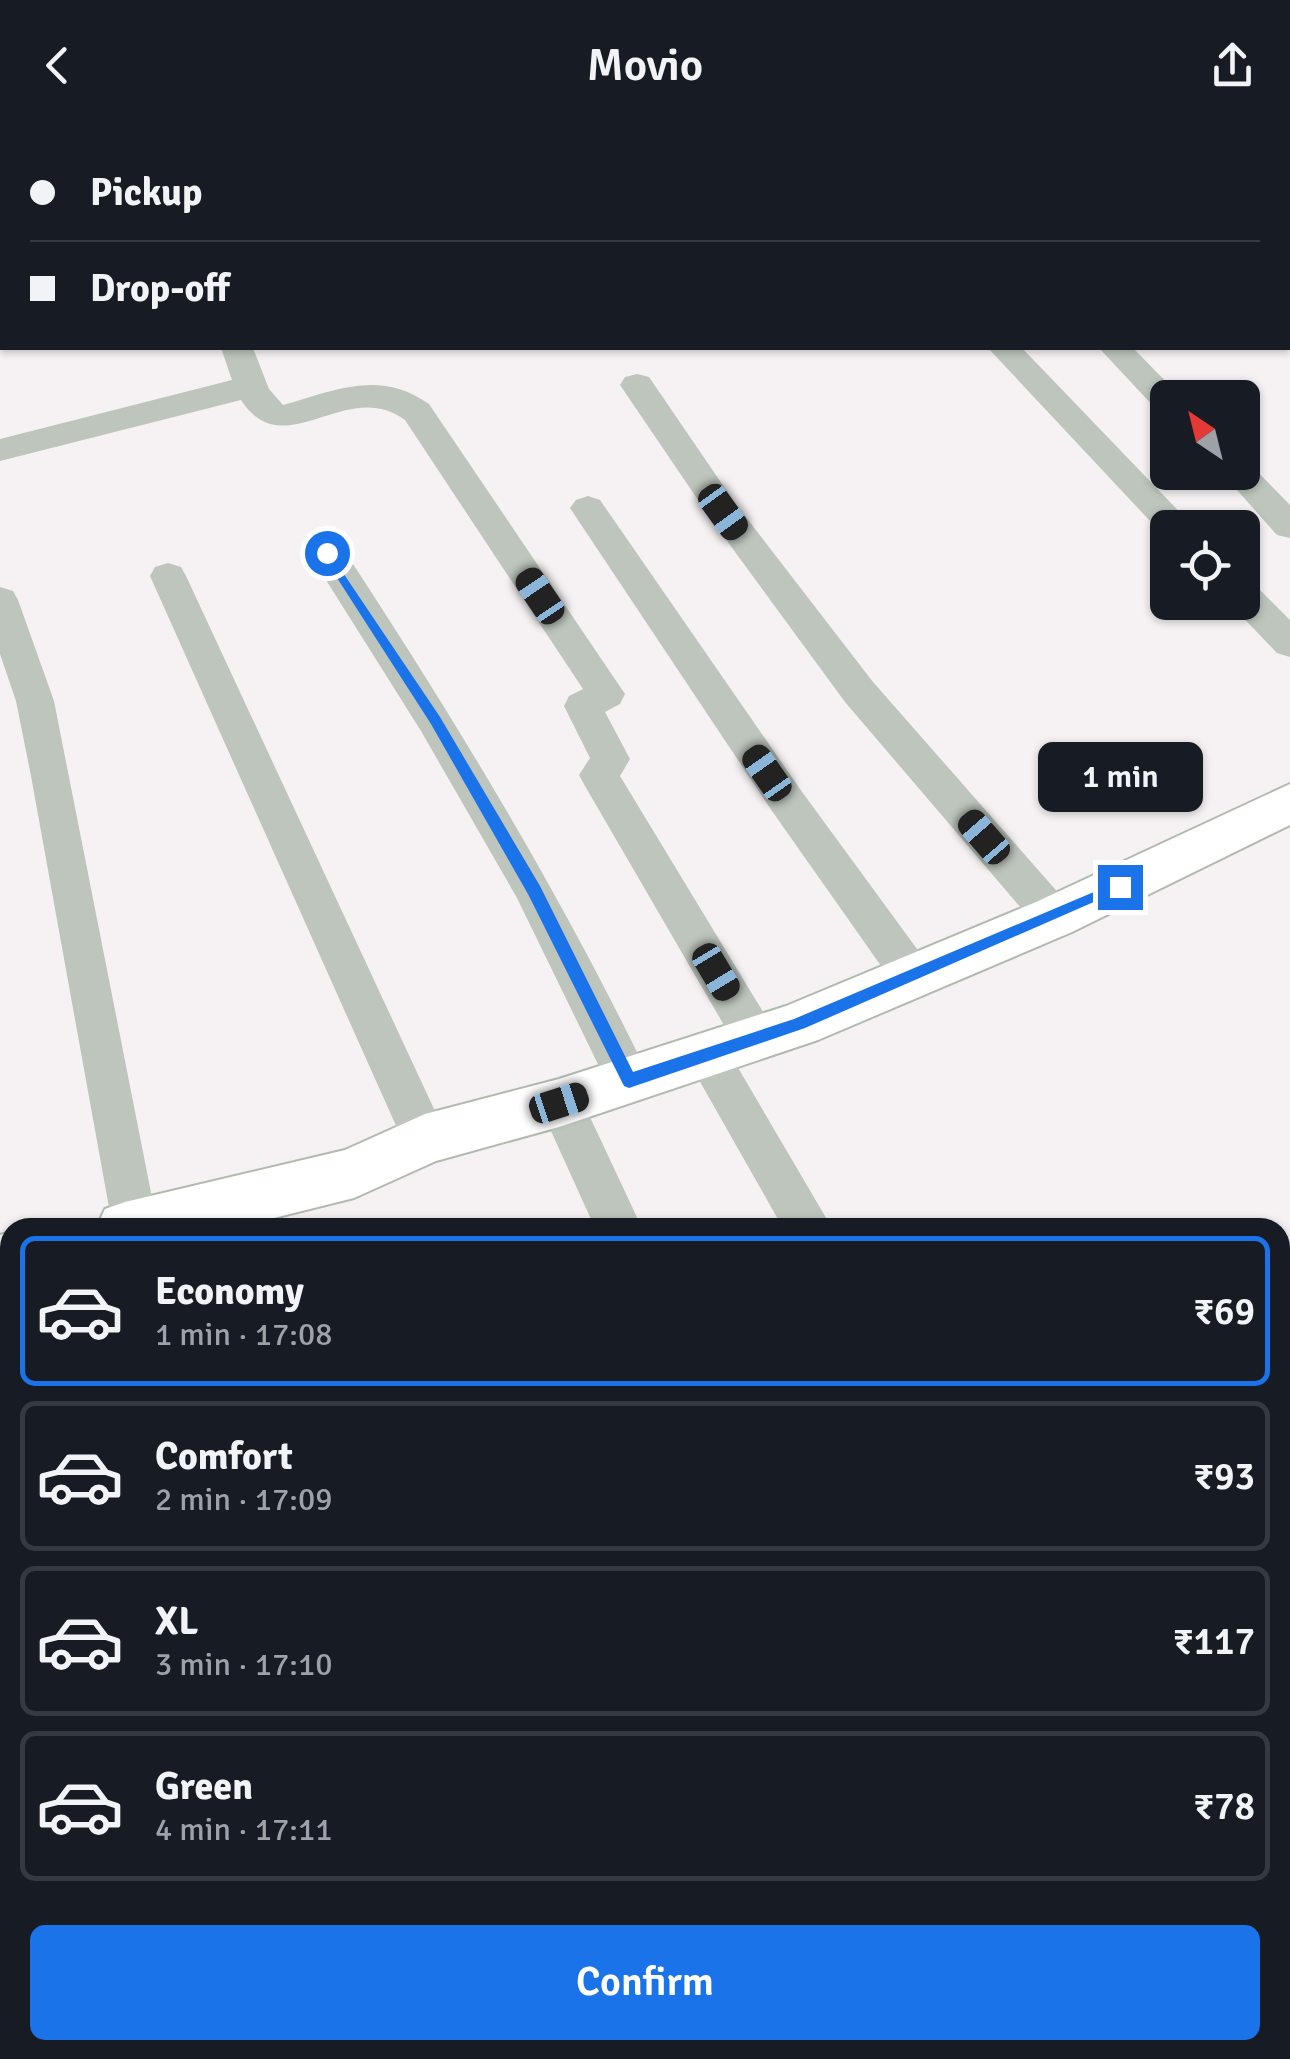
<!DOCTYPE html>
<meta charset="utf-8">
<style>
body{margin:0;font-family:Signika,sans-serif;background:#20242c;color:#f1f3f6;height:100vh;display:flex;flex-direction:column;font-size:38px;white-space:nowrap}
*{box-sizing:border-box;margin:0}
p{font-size:32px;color:#9ea1a6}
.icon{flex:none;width:55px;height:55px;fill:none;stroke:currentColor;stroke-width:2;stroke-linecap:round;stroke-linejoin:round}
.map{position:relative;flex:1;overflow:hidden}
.side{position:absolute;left:0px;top:1088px;width:1290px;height:842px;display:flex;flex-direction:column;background:#171b24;border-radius:30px 30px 0 0;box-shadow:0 2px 8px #0004}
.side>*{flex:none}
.banner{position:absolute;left:0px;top:0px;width:1290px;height:220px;box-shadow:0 2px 8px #0004;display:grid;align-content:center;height:220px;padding:0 30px;background:#171b24}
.needle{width:65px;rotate:325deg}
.fabs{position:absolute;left:1150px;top:250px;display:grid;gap:20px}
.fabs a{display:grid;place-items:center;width:110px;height:110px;border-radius:15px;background:#171b24;box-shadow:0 2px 8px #0004;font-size:50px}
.end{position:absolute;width:45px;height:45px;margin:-22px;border:12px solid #1a73e8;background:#fff;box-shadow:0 0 0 5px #fff}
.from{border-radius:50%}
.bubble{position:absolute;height:70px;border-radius:15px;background:#171b24;box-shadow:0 2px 8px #0004;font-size:32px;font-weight:600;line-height:70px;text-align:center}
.car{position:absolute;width:30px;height:60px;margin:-30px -15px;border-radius:12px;box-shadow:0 0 8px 2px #0007;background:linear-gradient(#222 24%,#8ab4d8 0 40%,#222 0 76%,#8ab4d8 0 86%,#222 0)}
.banner b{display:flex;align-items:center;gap:35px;height:95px;font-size:38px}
.banner b+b{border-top:2px solid #363941}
.banner i{width:25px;height:25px;background:#f1f3f6}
ul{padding:18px 0 0;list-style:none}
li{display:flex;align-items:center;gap:30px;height:150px;margin:0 20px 15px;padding:0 10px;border:5px solid #363941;border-radius:15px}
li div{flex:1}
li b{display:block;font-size:38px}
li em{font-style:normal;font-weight:600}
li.active{border-color:#1a73e8}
li>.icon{width:90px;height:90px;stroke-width:1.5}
.action{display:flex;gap:20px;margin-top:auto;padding:20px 30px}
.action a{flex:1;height:115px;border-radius:15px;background:#1a73e8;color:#fff;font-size:40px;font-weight:600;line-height:115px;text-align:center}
header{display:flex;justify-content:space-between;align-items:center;height:130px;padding:0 30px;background:#171b24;font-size:45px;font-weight:600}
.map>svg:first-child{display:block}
</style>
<header><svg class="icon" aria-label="back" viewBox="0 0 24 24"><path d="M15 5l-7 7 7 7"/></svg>Movio<svg class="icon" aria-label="share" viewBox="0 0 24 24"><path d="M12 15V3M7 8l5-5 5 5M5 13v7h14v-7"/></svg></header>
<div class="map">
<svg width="1290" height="1929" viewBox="0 0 1290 1929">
<rect width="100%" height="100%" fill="#f6f2f4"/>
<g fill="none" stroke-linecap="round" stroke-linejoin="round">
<defs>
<path id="major" d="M1290 654V695L1072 802 818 910 559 997 436 1031 354 1068 234 1098H96L105 1079 125 1072 345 1020 425 984 559 949 786 876 1036 772Z
M10 1102V1156L0 1159V1105Z"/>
</defs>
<use href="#major" stroke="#b0baaf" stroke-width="4"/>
<path fill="#bdc5bc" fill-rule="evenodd" d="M504 0H533L535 2H505Z
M792 0H821L823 2H793Z
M888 0H917L919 2H889Z
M1142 0H1172L1174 2H1143Z
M221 218H253L269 259 283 275C335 260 380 239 429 274L625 564 620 574 605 582 630 629 620 646 771 895 777 908 771 921 755 927 739 921 585 656 579 645 590 628 564 576 569 566 583 559 405 290C346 246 284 337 241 270L0 331V309L232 250Z
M988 218H1022L1195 398H1168L1165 407Z
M1099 218H1133L1182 268H1168V282L1156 279Z
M637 244 649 247 735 373 873 552 1069 775 1075 787 1069 799 1054 804 1039 799 845 572 711 389 620 255 625 247Z
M1242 332 1250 334 1290 375V408L1277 405 1221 342H1242Z
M588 366 600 370 800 659 928 834 935 847 928 860 913 865 898 860 772 681 570 378 576 370Z
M327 411 340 414C454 588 561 763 651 951L645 965 629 970 613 965 517 768 421 601 309 423 314 414Z
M168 433 181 437 186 446 448 1009 441 1023 425 1029 409 1023 402 1009 150 446 155 437Z
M1242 451 1255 455 1290 490V527L1277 523 1229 473 1242 472Z
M0 457 13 461 18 470 54 571 158 1098 112 1094 31 646 16 571 0 524Z
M721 931 737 936 832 1098H783L699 950 705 936Z
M574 981 590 987 642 1098H595L551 1001 558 987Z
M0 1434 10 1439V1533L0 1529Z
M72 1920H132L135 1929H73Z
M658 1920H719L723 1929H661Z
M990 1920H1052L1056 1929H993Z"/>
<use href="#major" fill="#fff" fill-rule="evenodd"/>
</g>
<path fill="#1a73e8" d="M327 419 440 587 540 756 633 942 794 889 1115 753 1128 757 805 898 629 958 624 956 528 764 431 594 321 423Z"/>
</svg>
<div class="fabs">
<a><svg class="needle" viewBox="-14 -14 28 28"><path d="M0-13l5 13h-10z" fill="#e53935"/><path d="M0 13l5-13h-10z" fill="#9ea1a6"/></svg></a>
<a><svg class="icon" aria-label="locate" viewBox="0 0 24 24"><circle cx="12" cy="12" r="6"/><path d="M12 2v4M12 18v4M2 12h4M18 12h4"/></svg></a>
</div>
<i class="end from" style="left:327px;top:423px"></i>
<i class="end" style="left:1120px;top:757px"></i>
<div class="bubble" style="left:1038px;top:612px;width:165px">1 min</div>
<i class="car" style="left:723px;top:382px;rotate:144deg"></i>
<i class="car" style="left:540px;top:466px;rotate:326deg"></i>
<i class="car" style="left:767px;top:643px;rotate:325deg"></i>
<i class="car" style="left:984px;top:707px;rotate:319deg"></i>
<i class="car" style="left:716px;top:842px;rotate:149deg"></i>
<i class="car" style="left:559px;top:973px;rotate:72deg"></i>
<div class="banner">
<b><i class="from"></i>Pickup</b>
<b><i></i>Drop-off</b>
</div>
<section class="side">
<ul>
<li class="active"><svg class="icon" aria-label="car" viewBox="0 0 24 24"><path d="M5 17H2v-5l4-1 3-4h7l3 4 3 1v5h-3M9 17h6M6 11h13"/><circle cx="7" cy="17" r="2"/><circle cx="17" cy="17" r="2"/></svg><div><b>Economy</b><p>1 min · 17:08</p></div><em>₹69</em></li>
<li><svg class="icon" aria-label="car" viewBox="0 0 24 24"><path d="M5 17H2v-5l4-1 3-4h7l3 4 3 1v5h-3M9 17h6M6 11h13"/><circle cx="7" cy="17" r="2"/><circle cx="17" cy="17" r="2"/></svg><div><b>Comfort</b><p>2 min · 17:09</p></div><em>₹93</em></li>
<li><svg class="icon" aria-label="car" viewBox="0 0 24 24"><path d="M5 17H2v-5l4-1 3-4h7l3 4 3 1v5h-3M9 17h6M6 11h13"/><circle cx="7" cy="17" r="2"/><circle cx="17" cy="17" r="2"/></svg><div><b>XL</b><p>3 min · 17:10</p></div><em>₹117</em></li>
<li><svg class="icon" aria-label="car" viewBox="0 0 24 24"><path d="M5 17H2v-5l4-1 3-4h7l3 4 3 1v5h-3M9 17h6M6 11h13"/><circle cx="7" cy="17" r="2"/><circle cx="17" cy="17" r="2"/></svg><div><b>Green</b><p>4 min · 17:11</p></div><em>₹78</em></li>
</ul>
<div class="action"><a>Confirm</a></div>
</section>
</div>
